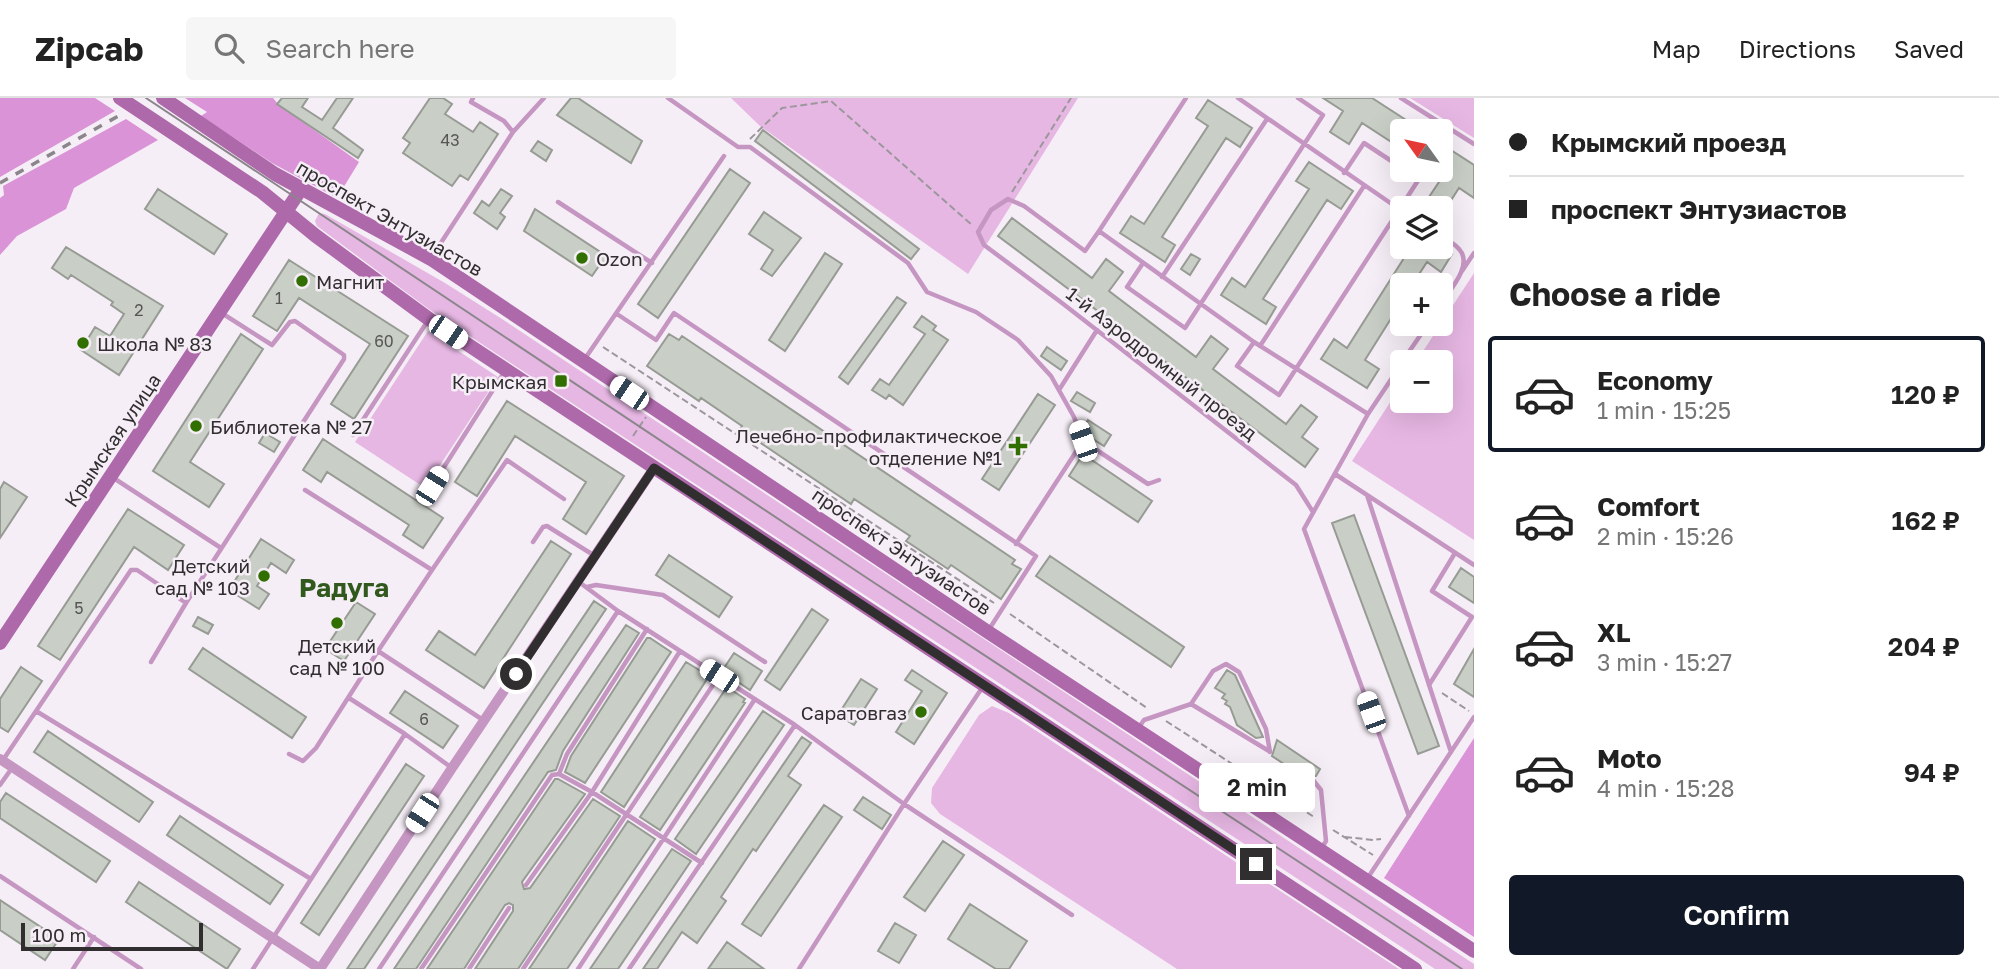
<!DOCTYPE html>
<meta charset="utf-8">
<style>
body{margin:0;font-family:"Golos Text",sans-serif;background:#f6f6f6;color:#222;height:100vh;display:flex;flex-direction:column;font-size:26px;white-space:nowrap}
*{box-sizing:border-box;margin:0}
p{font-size:23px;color:#767676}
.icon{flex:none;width:38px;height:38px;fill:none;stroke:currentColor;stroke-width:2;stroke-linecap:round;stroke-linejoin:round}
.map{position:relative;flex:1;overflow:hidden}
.details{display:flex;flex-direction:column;background:#fff;width:525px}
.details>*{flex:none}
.guide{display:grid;align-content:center;height:154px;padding:0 35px;background:#fff}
.needle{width:46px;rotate:303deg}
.controls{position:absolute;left:1390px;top:21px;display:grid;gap:14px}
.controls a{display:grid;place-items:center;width:63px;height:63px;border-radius:7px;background:#fff;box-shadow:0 7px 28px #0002;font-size:35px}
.scale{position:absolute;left:21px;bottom:18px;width:182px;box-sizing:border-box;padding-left:7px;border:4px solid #312e30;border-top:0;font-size:19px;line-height:24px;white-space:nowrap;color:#312e30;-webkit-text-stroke:5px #f6eef6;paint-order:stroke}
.end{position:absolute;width:32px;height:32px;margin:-16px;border:9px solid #312e30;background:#fff;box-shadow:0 0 0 4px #fff}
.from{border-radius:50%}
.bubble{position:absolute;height:49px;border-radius:7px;background:#fff;box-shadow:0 7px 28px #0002;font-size:23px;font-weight:600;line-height:49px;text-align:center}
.car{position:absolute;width:21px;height:42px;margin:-21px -10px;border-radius:9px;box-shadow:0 0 5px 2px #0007;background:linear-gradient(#fff 24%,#345 0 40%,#fff 0 76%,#345 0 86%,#fff 0)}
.guide b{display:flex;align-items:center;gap:24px;height:66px;font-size:26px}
.guide b+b{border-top:2px solid #e0e0e0}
.guide i{width:18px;height:18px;background:#222}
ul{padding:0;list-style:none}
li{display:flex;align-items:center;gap:21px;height:116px;margin:0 14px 10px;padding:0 21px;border:4px solid transparent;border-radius:7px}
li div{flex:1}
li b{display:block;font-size:26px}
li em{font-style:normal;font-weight:600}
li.current{border-color:#111827}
li>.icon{width:63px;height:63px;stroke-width:1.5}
h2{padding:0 35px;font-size:32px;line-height:84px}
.action{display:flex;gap:14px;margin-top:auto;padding:14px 35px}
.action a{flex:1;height:80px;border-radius:7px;background:#111827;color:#fff;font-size:28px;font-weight:600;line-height:80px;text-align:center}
header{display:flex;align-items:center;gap:42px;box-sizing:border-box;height:98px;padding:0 35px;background:#fff;border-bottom:2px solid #e0e0e0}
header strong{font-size:33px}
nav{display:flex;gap:38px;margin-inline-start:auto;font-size:24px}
.search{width:490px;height:63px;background:#f6f6f6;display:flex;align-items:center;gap:18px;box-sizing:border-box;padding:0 24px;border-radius:7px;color:#767676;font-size:26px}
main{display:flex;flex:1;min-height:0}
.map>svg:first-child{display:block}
</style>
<header>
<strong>Zipcab</strong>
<div class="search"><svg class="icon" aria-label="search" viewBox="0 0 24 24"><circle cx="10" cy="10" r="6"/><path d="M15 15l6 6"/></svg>Search here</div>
<nav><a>Map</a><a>Directions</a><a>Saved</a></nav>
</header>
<main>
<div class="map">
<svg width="1474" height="871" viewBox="0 0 1474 871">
<rect width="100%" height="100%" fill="#f6eef6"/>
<path fill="#e6b7e3" d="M731 0H1078L968 176 760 28Z
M1410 0H1474V40Z
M319 115 325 116 445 185 502 221 1474 866V871H1435L430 212 317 128 315 123Z
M1474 175V442L1352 363 1402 286V303H1440V264H1416Z
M428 233 498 279 425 390 355 344Z
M992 608 1009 615 1399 871H1177L940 716 931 705 932 690 979 617Z"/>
<path fill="#db93d7" d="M0 0H95L115 13 0 79Z
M185 0H273L278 6 359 64 337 100 272 65 201 18 207 14Z
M126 21 158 42 74 90 66 111 17 138 0 157V100L4 97 3 88Z
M1474 640V839L1384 780Z"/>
<path fill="#c9cfc6" stroke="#969b93" stroke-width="2" d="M282 0H308L302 9 322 22 337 0H353L333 30 363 52 358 60 277 6Z
M430 0H443L452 6 445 16 473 34 480 24 498 36 468 82 460 77 452 88 403 55 410 45 403 40Z
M571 0H578L642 43 631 65 557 17Z
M1323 0H1372L1423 33H1402V51L1362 25 1349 46 1330 34 1343 13Z
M1208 2 1252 30 1240 49 1226 40 1162 139 1175 147 1165 164 1120 135 1131 118 1144 126 1208 28 1196 20Z
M763 32 919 151 911 161 755 43Z
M538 43 552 52 546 63 531 53Z
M1440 45 1474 67V100L1459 90 1446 110 1429 99 1443 78 1440 76Z
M1309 64 1353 93 1341 111 1327 102 1263 201 1276 209 1266 226 1221 197 1232 180 1245 189 1309 91 1296 83Z
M730 71 750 85 658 220 638 206Z
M158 91 227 136 214 156 145 111Z
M501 91 512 98 500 115 505 119 497 131 474 115 482 103 489 108Z
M535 111 608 159 601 169 599 168 592 178 524 133Z
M764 114 801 140 772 178 761 171 773 152 749 136Z
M1012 120 1092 180 1106 161 1123 174 1109 193 1196 259 1211 238 1228 251 1213 271 1286 326 1301 307 1317 319 1302 339 1318 351 1305 369 998 138Z
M66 149 163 208 119 277 81 252 95 229 110 238 124 216 111 207 113 204 71 177 68 181 52 170Z
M1411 149H1440L1452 156 1441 174 1427 164 1412 187H1402V203L1365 262 1379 271 1367 290 1321 261 1334 241 1347 250Z
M825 155 842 166 785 253 769 242Z
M1191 156 1200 161 1190 177 1181 171Z
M289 162 408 238 354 321 331 306 370 246 299 200 277 233 253 218Z
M897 199 906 205 848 286 839 279Z
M922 218 936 228 933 232 948 242 903 307 889 297 886 301 872 292 880 281 889 287 925 236 914 229Z
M241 236 263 251 190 364 224 386 209 409 153 373Z
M669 236 679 242 682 238 1015 462 1012 466 1021 471 1001 501 951 467 948 471 906 443 910 438 854 401 851 406 740 331 742 328 701 300 699 303 647 268Z
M1047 249 1067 263 1061 272 1041 258Z
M1077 294 1095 305 1090 314 1071 303Z
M1038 296 1055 307 999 392 982 381Z
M507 303 624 378 586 436 563 421 586 384 515 338 477 398 455 384Z
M1088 322 1111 337 1104 348 1085 336 1083 330Z
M265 335 280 344 274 354 259 345Z
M323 341 443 420 423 450 403 437 409 427 327 374 321 384 303 372Z
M1083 356 1152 403 1138 424 1069 378Z
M4 384 27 399 0 440V391Z
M128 411 184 447 168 472 134 449 60 562 38 548Z
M1354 417 1439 648 1418 656 1332 425Z
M261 441 294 462 286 475 271 465 257 488 269 496 259 511 229 492Z
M551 443 571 456 484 590 426 552 439 533 475 557Z
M669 457 732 499 719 519 656 477Z
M1050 458 1184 549 1171 569 1036 478Z
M1461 470 1474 479V505L1449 489Z
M594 503 606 511 364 871H347Z
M356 504 375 516 344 563 325 551Z
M812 511 828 522 780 592 765 582Z
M198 519 213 527 208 536 193 528Z
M626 527 639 535 563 653 556 672 548 674 416 871H394Z
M647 540H650L671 554 585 685 565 674 571 658Z
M203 550 306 619 292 640 189 571Z
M1474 551V599L1454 586Z
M734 555 762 573 750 592 722 573Z
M686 564 709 578 624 709 601 694Z
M21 569 42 583 8 634 0 629V601Z
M912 572 947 595 914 646 896 634 922 593 905 582Z
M1227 572 1235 577 1263 639 1256 640 1237 627 1230 609 1225 606 1227 603 1222 600 1225 596 1215 590Z
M861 581 877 591 854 627 838 617Z
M727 589 745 601 743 604 745 605 660 732 640 719Z
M405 593 458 628 443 650 390 615Z
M763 613 784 627 696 756 675 741Z
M48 633 153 704 139 724 34 654Z
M802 639 811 645 788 678 801 687 756 753 753 751 721 799 726 803 697 845 682 834 657 871H643Z
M1277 642 1320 671 1316 678H1311L1308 682 1272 658Z
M406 666 424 678 319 837 301 825Z
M555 681H558L585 696 522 784 524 791 530 790 593 701 620 718 518 871H475L513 813V807L509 805 505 807 464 871H427Z
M6 695 110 763 96 784 0 720V704Z
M863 699 891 717 882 731 854 712Z
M824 707 842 719 761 838 742 826Z
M180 718 283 787 270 806 167 737Z
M628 723 655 741 567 871H529Z
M943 743 964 757 925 813 904 799Z
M672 751 691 763 618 871H590Z
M139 784 240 851 227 871 126 804Z
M0 802 59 841 45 862 0 832Z
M970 806 1027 843 1009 871H996L948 841Z
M895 825 916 837 899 865 878 853Z
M727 844 764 871H708Z"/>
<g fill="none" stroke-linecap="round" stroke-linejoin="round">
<path stroke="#9c979c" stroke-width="2" stroke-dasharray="7 3.5" stroke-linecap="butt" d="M750 41 782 10 831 3 972 127
M1012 94 1071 0
M603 249 994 505
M633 338 646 319
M1010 516 1147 610
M1442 595 1469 613
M1166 623 1314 719
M1333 732 1373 757
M1345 739 1373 742 1381 741"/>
<path stroke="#c696c3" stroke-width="4.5" d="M473 0 471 4 504 23 513 34
M668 0 738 49H750L908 165 927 194 976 214 1018 242 1051 278 1074 319 1083 343
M1186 0 1099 133 1254 244 1368 316
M1238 0 1402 113
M1401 0 1474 46
M1344 75 1364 45 1402 70
M558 104 652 165
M1099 133 1085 153 1024 108 1008 101 991 112 978 134 984 147 1062 205 1296 387 1313 414
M1440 138C1446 141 1454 145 1459 151 1474 167 1449 193 1440 207
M433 157 513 34 544 0
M1143 165 1127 189 1185 230 1323 17 1298 0
M1462 173 1474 155
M1162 179 1267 21
M617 216 656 242 674 215 1036 458 988 533
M1254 244 1237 268 1279 297 1419 81 1405 72
M1260 248 1364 88
M584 262 724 58
M1402 264 1428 226
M1402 265 1368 316 1304 431 1409 718
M1059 292 1097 232
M353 337 427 224
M1335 376 1474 467
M112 379 221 450
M432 388 505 273
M305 392 432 472 378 553 483 622
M1367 397 1451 654
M533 444 543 429 547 428 595 458
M1016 446 1083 343 1148 386 1159 382
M432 472 507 362 564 401
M579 484 618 513 795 627
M587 489 596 487 663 497 765 564
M151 564 186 505 344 261V257L295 223 290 224 272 247 220 214
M1429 587 1472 519 1432 493 1455 455
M349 600 405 636 452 670
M1191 606 1213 573 1226 566 1239 574 1266 631 1270 654
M36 613 311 781 253 871
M1139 629 1144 622 1191 606 1269 653
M289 656 303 663 316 650 378 553
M3 662 131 472H137L186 505
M559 676 567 656 647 531
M1313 682 1321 692 1326 743 1321 751
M0 687 12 670
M0 778 141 871
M311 781 405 636
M1367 781 1474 619
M526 787 592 694 680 553
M73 871 94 839
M379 871 618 513
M421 871 552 677 559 676 592 694 702 765
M469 871 509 810
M523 871 719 578
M578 871 755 601
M629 871 795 627 904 706 982 590
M799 871 904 706 1072 817"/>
<path stroke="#c696c3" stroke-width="10" d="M0 661 320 871
M320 871 452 670 654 370"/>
<path stroke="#ae69ab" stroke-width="14" d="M120 0 262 94 316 138 429 221 1415 871
M163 0 275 76 431 161 988 534 1474 853
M0 545 301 91"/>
<path stroke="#8b868b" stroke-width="2" d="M146 0 870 482 1462 871"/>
<path stroke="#8b868b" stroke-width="3.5" stroke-dasharray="9 9" stroke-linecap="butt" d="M0 85 120 17"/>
</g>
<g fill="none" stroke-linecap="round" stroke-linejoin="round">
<path stroke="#312e30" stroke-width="9" d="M516 576 654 370 1256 766"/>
</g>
<g fill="#316f01" stroke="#f6eef6" stroke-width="2.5">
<circle cx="582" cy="160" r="7"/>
<circle cx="302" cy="183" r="7"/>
<circle cx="83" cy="245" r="7"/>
<rect x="554" y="276" width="14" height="14" rx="3.5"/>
<circle cx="196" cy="328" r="7"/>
<path d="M1014.5 337.5h7v7h7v7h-7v7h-7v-7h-7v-7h7z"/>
<circle cx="264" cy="478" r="7"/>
<circle cx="337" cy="525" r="7"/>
<circle cx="921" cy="614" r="7"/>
</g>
<g text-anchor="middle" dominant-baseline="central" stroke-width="5" stroke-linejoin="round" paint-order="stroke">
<g font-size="16" fill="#575656">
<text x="450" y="42">43</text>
<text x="279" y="200">1</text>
<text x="139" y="212">2</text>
<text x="384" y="243">60</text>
<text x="79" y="510">5</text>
<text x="424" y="621">6</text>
</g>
<g font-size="19" fill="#312e30" stroke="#f6eef6">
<text transform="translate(390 120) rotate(30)">проспект Энтузиастов</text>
<text transform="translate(1162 265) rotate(38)">1-й Аэродромный проезд</text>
<text transform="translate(112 342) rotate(-56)">Крымская улица</text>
<text transform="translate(902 453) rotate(34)">проспект Энтузиастов</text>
</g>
<g font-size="19" fill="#312e30" stroke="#f6eef6" text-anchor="start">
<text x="596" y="160">Ozon</text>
<text x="316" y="183">Магнит</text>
<text x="97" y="245">Школа № 83</text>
<text x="547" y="283" text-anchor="end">Крымская</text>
<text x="210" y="328">Библиотека № 27</text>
<text x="1002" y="337" text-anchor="end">Лечебно-профилактическое<tspan x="1002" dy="22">отделение №1</tspan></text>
<text x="250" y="467" text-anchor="end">Детский<tspan x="250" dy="22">сад № 103</tspan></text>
<text x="337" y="547" text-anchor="middle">Детский<tspan x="337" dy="22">сад № 100</tspan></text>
<text x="907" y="614" text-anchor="end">Саратовгаз</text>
</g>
<g font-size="26" font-weight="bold" fill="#31591d" stroke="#f6eef6">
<text x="344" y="489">Радуга</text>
</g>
</g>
</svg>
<div class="controls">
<a><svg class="needle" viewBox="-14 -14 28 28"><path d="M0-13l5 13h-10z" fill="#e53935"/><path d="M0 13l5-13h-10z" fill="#767676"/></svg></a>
<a><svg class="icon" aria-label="layers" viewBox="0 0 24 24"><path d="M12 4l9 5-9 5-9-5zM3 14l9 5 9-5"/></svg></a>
<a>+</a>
<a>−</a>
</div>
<div class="scale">100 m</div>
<i class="end from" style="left:516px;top:576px"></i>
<i class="end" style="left:1256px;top:766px"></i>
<div class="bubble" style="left:1199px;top:665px;width:116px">2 min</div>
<i class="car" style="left:448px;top:234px;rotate:124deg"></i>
<i class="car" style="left:629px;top:295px;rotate:304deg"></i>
<i class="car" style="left:1083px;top:343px;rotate:341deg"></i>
<i class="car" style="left:432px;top:388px;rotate:32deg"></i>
<i class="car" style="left:719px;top:578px;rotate:303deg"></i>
<i class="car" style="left:1371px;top:614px;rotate:340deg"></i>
<i class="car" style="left:422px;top:715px;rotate:213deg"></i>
</div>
<section class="details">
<div class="guide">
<b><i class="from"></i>Крымский проезд</b>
<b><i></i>проспект Энтузиастов</b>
</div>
<h2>Choose a ride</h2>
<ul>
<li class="current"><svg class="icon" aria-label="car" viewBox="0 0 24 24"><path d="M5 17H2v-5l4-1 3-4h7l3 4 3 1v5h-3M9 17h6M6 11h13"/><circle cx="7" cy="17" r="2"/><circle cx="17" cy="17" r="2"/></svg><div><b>Economy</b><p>1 min · 15:25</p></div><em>120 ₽</em></li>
<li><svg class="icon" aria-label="car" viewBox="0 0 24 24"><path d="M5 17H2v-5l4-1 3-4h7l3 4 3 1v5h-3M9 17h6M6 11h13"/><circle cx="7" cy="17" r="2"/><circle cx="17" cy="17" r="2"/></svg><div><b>Comfort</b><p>2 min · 15:26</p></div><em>162 ₽</em></li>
<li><svg class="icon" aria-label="car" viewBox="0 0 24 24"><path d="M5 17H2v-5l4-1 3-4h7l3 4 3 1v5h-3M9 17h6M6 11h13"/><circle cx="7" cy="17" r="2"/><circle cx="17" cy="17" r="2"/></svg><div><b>XL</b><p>3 min · 15:27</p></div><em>204 ₽</em></li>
<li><svg class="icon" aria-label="car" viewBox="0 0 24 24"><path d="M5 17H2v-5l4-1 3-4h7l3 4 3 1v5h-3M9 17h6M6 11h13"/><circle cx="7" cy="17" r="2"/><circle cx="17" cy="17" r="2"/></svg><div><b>Moto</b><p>4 min · 15:28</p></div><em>94 ₽</em></li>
</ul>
<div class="action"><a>Confirm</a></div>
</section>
</main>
